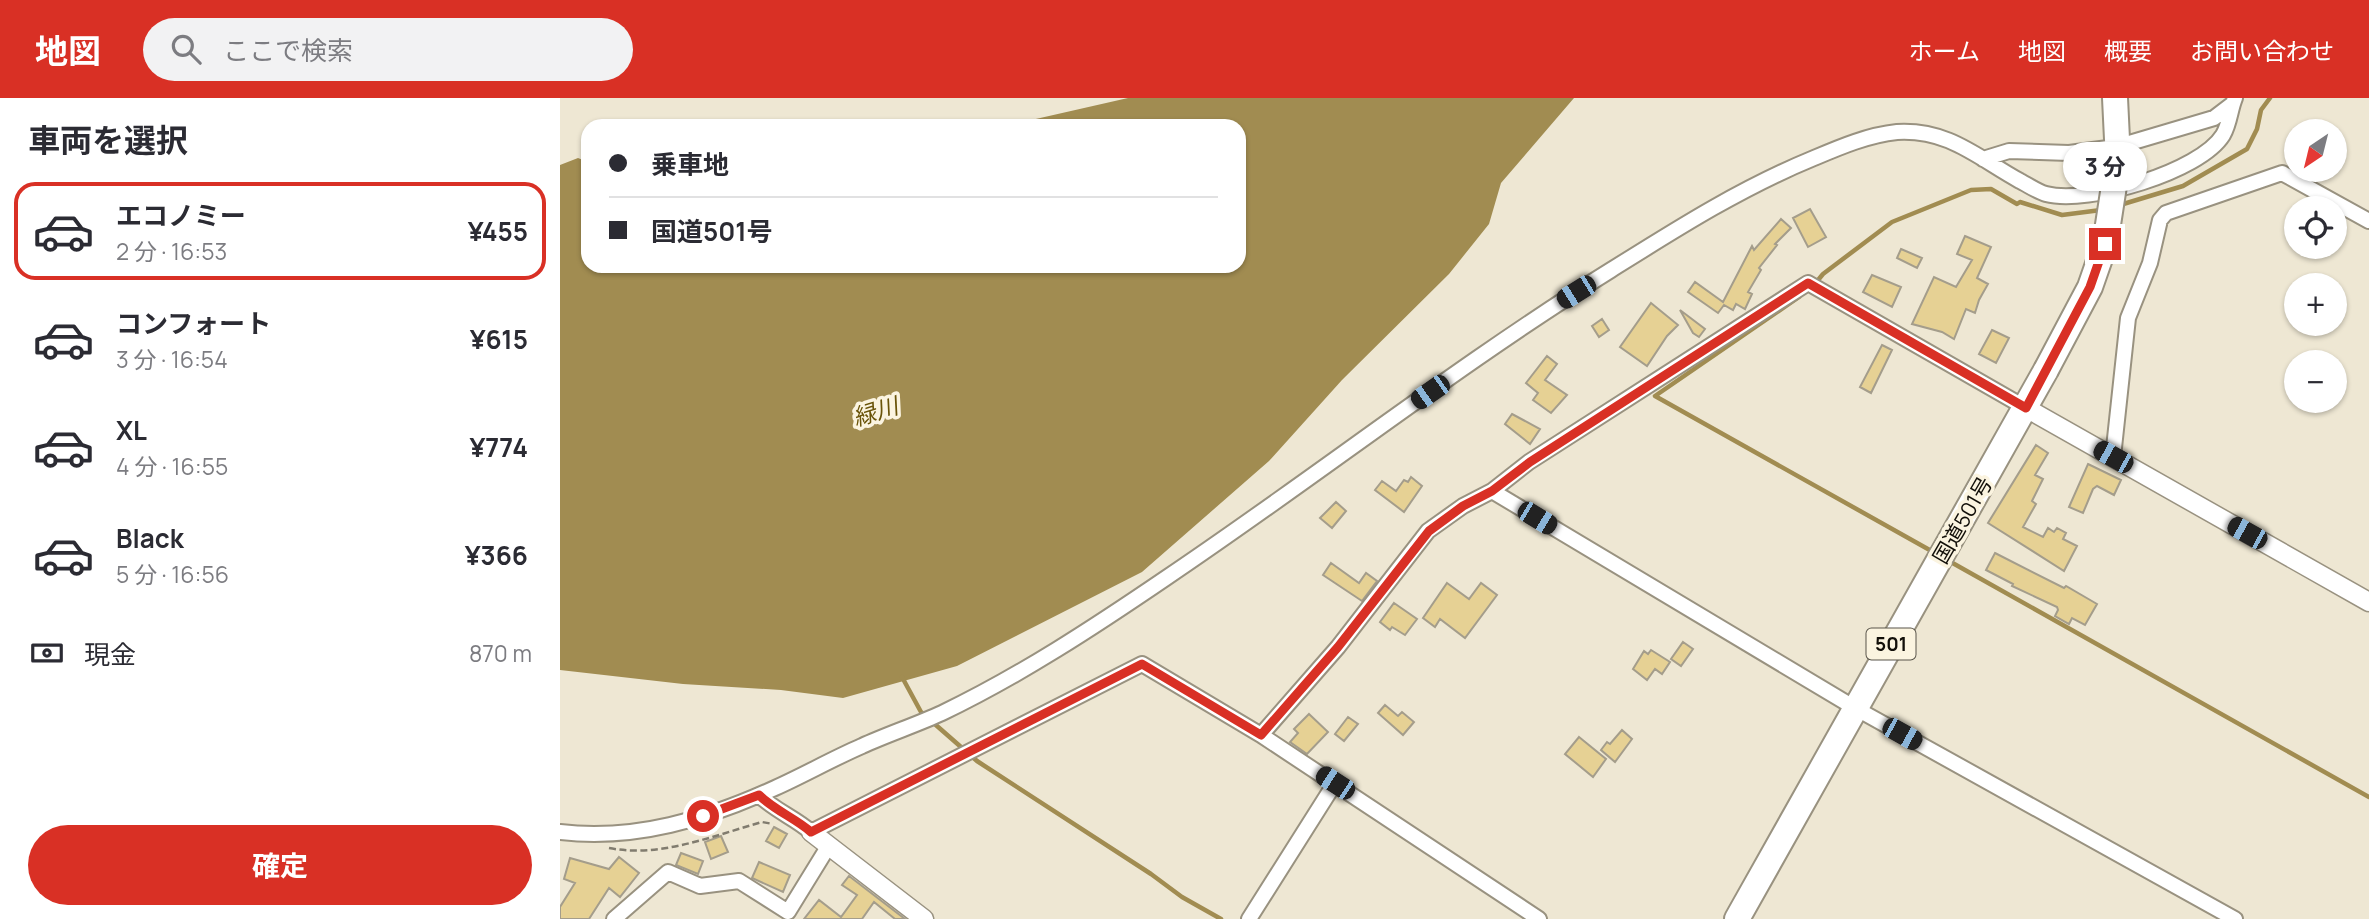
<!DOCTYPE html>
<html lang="ja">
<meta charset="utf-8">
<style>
body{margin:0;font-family:Manrope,"Noto Sans JP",sans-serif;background:#f2f2f3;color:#2b2b33;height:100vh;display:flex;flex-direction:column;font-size:26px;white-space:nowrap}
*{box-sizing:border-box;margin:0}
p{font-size:23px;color:#7c7c81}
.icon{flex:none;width:38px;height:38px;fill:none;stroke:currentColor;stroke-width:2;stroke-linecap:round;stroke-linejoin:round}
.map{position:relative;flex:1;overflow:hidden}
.drawer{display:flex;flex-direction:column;background:#fff;width:560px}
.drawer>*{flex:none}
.hud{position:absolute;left:21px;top:21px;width:665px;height:154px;border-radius:21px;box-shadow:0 2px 5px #0004;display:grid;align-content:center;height:154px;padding:0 28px;background:#fff}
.needle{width:46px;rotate:215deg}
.controls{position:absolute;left:1724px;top:21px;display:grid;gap:14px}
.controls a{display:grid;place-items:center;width:63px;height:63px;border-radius:50%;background:#fff;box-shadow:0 2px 5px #0004;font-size:35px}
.end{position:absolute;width:32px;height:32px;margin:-16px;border:9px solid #d93025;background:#fff;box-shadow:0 0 0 4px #fff}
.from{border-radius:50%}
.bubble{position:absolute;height:49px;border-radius:24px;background:#fff;box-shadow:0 2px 5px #0004;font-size:23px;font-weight:700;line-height:49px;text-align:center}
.car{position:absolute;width:21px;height:42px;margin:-21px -10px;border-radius:9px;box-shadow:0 0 5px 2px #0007;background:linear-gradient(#222 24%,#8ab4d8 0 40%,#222 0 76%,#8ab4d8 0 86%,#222 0)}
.hud b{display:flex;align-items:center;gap:24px;height:66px;font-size:26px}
.hud b+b{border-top:2px solid #e1e1e2}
.hud i{width:18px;height:18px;background:#2b2b33}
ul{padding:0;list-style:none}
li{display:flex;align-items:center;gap:21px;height:98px;margin:0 14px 10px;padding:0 14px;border:4px solid transparent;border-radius:21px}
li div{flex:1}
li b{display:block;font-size:26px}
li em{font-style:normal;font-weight:700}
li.on{border-color:#d93025}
li>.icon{width:63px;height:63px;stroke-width:1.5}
h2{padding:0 28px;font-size:32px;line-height:84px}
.pay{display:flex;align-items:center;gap:18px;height:77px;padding:0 28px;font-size:26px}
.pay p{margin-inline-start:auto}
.button{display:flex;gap:14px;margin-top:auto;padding:14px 28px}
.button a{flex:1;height:80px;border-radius:42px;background:#d93025;color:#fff;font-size:28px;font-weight:700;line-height:80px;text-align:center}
header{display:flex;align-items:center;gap:42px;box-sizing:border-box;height:98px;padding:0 35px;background:#d93025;color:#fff}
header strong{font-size:33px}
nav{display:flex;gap:38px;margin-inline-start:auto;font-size:24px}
.search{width:490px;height:63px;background:#f2f2f3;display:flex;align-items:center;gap:18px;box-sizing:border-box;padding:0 24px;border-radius:38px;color:#7c7c81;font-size:26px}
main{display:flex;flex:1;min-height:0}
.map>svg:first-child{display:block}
</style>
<header>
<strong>地図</strong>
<div class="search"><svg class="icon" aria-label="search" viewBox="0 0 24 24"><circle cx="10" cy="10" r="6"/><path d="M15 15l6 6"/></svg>ここで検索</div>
<nav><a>ホーム</a><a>地図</a><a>概要</a><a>お問い合わせ</a></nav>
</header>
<main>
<section class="drawer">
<h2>車両を選択</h2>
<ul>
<li class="on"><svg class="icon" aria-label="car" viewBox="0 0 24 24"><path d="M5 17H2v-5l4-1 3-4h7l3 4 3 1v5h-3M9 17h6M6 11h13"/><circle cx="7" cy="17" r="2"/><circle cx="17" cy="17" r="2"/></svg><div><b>エコノミー</b><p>2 分 · 16:53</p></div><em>¥455</em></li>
<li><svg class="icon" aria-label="car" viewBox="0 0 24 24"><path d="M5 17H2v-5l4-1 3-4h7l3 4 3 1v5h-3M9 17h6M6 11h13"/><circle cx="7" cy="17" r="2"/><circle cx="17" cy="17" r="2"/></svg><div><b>コンフォート</b><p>3 分 · 16:54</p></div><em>¥615</em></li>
<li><svg class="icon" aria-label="car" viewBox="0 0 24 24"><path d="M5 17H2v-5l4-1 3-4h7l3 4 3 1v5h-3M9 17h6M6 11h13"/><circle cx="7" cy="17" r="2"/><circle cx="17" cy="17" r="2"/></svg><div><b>XL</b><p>4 分 · 16:55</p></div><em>¥774</em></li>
<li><svg class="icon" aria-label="car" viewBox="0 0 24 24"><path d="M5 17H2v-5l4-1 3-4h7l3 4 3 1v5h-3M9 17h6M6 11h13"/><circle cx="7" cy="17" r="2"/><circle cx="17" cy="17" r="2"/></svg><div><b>Black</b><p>5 分 · 16:56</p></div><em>¥366</em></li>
</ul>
<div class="pay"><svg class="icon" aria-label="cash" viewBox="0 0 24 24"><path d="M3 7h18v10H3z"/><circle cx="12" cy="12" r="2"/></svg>現金<p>870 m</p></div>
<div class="button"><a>確定</a></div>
</section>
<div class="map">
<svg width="1809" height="821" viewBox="0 0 1809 821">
<rect width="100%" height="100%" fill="#eee7d3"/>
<path fill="#a18c51" d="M568 0H1014L941 85 929 126 889 176 782 282 709 363 582 474 397 568 283 600 221 592 123 586 0 572V67L18 60 28 64V168H679V28H445Z"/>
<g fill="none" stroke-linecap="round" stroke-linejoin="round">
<path stroke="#a18c51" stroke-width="4.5" d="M1560 107 1623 88 1687 51 1697 31 1701 12 1710 0
M1254 187 1263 176 1332 124 1411 92 1431 91 1457 106 1460 104 1502 117 1541 112
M1239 199 1095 298 1375 455
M1389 463 1809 699
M342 579 361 614 417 663 591 776 622 799 661 821"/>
</g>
<path fill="#e6d194" stroke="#a49d8b" stroke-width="2" d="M1250 111 1266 139 1248 149 1233 120Z
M1221 121 1231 130 1215 146 1217 147 1199 170 1201 172 1188 194 1192 196 1185 211 1176 206 1173 212 1164 207 1158 215 1128 194 1135 184 1163 204 1192 148 1194 152Z
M1405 138 1431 149 1417 180 1428 186 1419 202 1415 215 1406 211 1394 241 1382 234 1352 226 1374 179 1396 189 1412 162 1397 156Z
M1341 151 1362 160 1357 170 1337 160Z
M1312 177 1341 189 1332 209 1303 194Z
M1091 205 1118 227 1107 238 1087 268 1060 249Z
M1120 212 1145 231 1139 239 1133 235Z
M1042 221 1049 232 1039 239 1032 228Z
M1432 232 1449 240 1436 265 1419 256Z
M1322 247 1332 252 1311 295 1300 289Z
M987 258 997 266 985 282 1007 297 991 315 973 302 978 295 966 285Z
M952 316 980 331 970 346 945 326Z
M1476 347 1488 355 1475 377 1483 381 1472 403 1476 406 1463 429 1483 439 1488 430 1494 434 1497 430 1506 435 1503 441 1517 448 1504 473 1428 425Z
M1528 366 1561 382 1554 397 1537 388 1533 391 1523 415 1509 409Z
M851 379 862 388 844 414 815 392 822 383 836 393 844 382 848 384Z
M776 404 786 413 772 430 760 420Z
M1435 455 1504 490 1506 488 1537 506 1525 527 1512 520 1509 526 1495 518 1498 512 1497 509 1452 488 1453 486 1426 472Z
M771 465 799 485 806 475 817 483 802 503 763 477Z
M887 485 909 501 921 485 937 497 905 540 880 521 875 529 863 520Z
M834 505 857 521 845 537 832 529 830 532 820 524Z
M1123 544 1133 551 1121 568 1111 561Z
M1091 552 1110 564 1102 576 1095 571 1087 582 1073 571 1084 553 1088 556Z
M825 607 838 618 842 614 854 624 843 637 818 615Z
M749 616 768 634 747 656 730 644 738 635 734 631Z
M788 619 798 626 784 643 775 636Z
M1062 632 1072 641 1055 664 1041 652 1047 644 1050 646Z
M1019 639 1046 661 1033 679 1005 656Z
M214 729 227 736 219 750 206 743Z
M161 738 168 754 151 761 145 744Z
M121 755 143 763 138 776 116 767Z
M59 759 79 775 60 799 49 790 29 821H0V809L15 785 4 781 10 760 49 771Z
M199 764 230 777 223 794 192 780Z
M289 778 345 821H335L314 804 302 821H244L259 802 281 819 297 797 282 787Z"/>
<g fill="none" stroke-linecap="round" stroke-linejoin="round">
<defs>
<path id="minor" d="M1423 61 1449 53 1509 55 1556 49 1654 20 1671 7
M1553 359 1568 220 1590 165 1600 122 1606 115 1722 75 1809 123
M932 393 1295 610 1675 821
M701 637 778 549 868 433 903 408 932 393 969 364 1248 185 1466 310
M199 697C214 712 235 720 251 734L582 566 701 637 979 821
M0 734C75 743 147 721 215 690 244 677 272 661 302 648 328 636 356 627 382 615 461 577 534 529 606 480 756 379 898 267 1051 172 1118 130 1181 90 1254 60 1280 49 1308 37 1337 34 1389 31 1418 60 1460 83 1468 87 1478 94 1486 96 1528 107 1640 74 1663 37 1670 25 1670 12 1675 0
M54 821 108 774 140 788 179 783 228 814 268 749
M689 821 775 685"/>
<path id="tertiary" d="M1466 310 1809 504
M251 734 364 821"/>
<path id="trunk" d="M1555 0 1558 62
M1177 821 1486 272"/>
</defs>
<use href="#minor" stroke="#999280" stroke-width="18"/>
<use href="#tertiary" stroke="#999280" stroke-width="21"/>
<use href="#trunk" stroke="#999280" stroke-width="28"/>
<path stroke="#817c6f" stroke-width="2.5" stroke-dasharray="7 3.5" stroke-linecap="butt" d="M49 750C101 760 152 738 202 724L213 726"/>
<use href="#minor" stroke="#fff" stroke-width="14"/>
<use href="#tertiary" stroke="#fff" stroke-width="18"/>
<use href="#trunk" stroke="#fff" stroke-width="24"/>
<defs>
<path id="trunk-bridge" d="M1486 272 1530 189 1545 146 1558 62"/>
</defs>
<use href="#trunk-bridge" stroke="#999280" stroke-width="28" stroke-linecap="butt"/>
<use href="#trunk-bridge" stroke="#fff" stroke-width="24"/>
</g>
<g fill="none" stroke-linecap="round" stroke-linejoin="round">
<path stroke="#d93025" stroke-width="9" d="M143 718 199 697C214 712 235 720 251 734L582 566 701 637 778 549 869 433 903 408 932 393 970 364 1248 185 1466 310 1530 189 1545 146"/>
</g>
<g text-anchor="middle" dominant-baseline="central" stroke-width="7" stroke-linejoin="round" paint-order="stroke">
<rect fill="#fbf4e0" stroke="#58544a" stroke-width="2" x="1306.5" y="530.5" width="49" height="31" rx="5"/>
<g font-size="19" font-weight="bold" fill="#120f09">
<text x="1331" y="546">501</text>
</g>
<g font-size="21" fill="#120f09" stroke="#fbf4e0">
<text transform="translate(1402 422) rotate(-60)">国道501号</text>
</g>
<g font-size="23" font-style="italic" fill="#6a5409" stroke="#fbf4e0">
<text transform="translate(315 313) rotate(-17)">緑川</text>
</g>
</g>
</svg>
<div class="controls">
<a><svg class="needle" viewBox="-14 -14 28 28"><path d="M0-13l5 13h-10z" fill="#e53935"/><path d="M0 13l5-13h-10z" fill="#7c7c81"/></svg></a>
<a><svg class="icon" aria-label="locate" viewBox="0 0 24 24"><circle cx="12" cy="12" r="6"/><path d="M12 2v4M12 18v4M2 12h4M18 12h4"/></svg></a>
<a>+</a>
<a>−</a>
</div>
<i class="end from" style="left:143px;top:718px"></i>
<i class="end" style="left:1545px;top:146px"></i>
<div class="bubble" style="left:1503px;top:44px;width:84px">3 分</div>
<i class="car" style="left:1016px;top:194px;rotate:238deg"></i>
<i class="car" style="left:870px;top:294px;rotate:235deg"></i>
<i class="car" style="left:1553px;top:359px;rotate:299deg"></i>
<i class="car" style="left:977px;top:420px;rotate:121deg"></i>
<i class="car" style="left:1687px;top:435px;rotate:299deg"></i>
<i class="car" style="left:1342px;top:636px;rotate:119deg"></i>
<i class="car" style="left:775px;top:685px;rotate:303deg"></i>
<div class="hud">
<b><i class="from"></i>乗車地</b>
<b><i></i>国道501号</b>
</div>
</div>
</main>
